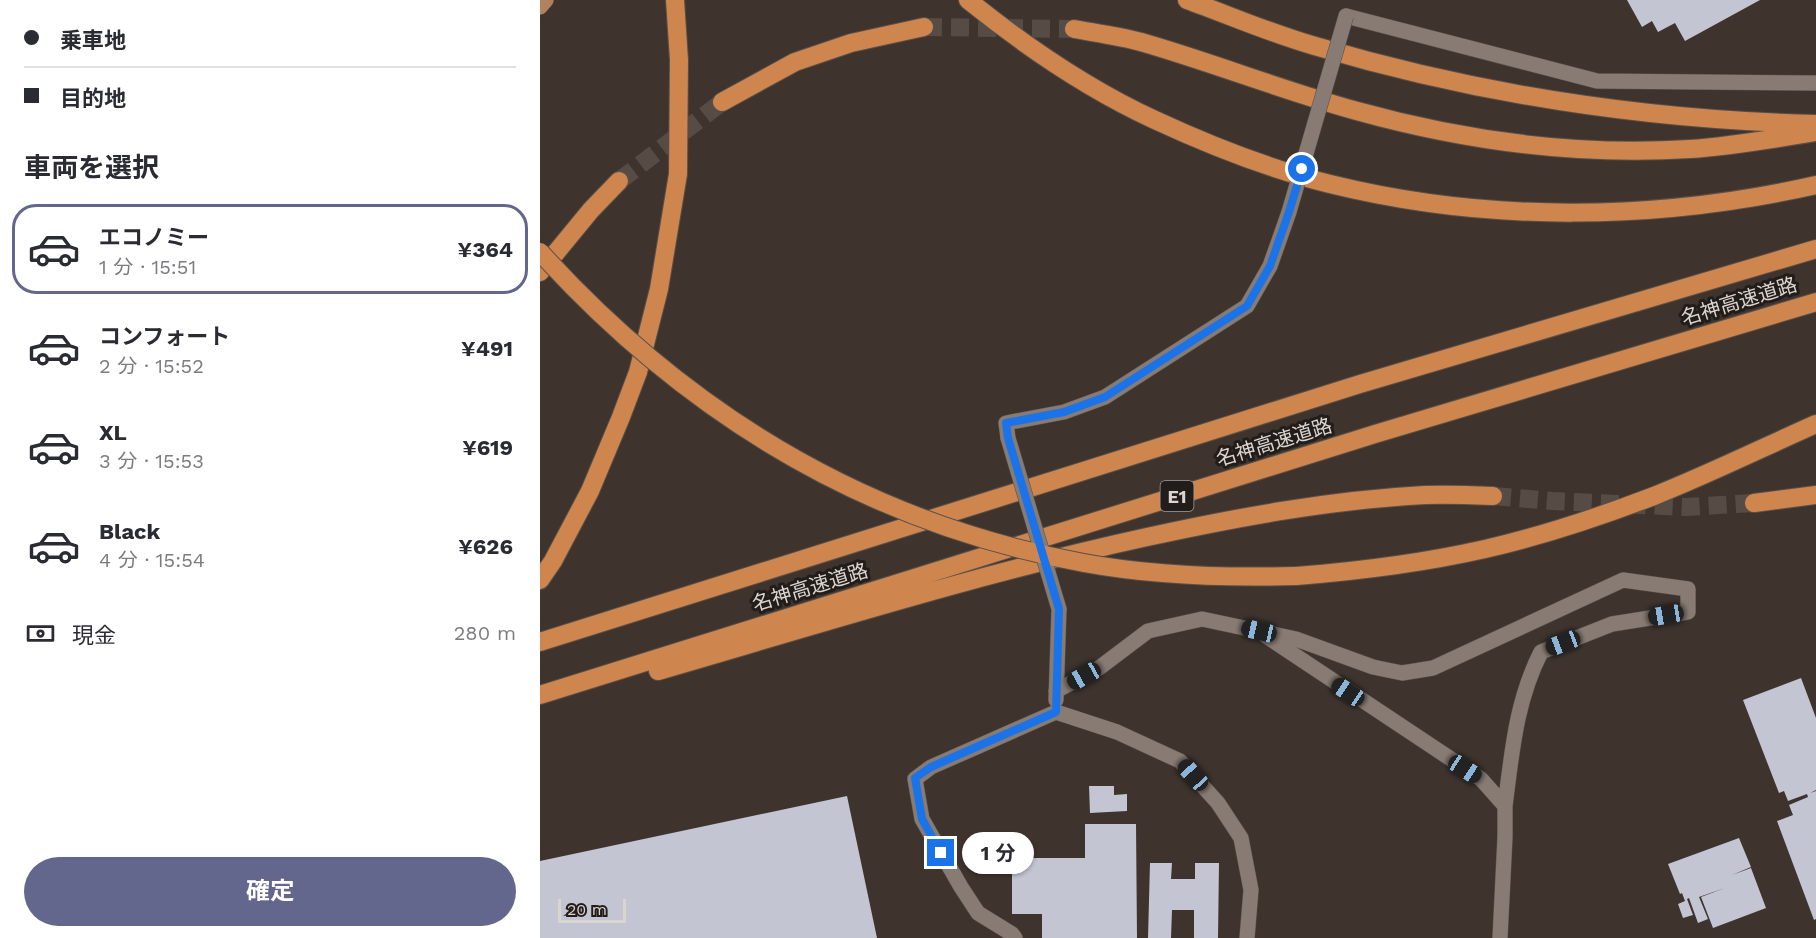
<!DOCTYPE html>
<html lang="ja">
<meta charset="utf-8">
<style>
body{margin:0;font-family:"Work Sans","Noto Sans JP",sans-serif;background:#f2f2f3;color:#2b2b33;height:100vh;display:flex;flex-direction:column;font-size:22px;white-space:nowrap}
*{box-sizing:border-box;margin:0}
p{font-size:20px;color:#7c7c81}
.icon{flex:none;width:33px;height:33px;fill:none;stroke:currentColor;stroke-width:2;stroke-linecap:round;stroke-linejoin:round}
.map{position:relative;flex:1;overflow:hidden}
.panel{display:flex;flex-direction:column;background:#fff;width:540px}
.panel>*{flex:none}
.top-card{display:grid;align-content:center;height:132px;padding:0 24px;background:#fff}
.scale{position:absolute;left:18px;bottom:15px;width:68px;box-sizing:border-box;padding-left:6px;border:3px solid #dbd4cf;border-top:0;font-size:16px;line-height:21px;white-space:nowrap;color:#dbd4cf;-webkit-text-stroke:4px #221d1a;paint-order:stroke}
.end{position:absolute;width:27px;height:27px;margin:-14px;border:8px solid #1a73e8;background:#fff;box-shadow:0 0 0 3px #fff}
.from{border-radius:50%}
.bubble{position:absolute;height:42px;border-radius:21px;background:#fff;box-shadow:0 2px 4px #0004;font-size:20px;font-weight:700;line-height:42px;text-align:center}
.car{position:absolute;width:18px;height:36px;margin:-18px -9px;border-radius:8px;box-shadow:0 0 4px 2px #0007;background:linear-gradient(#222 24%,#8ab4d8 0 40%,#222 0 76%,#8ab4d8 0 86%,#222 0)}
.top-card b{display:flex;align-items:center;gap:21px;height:57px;font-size:22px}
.top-card b+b{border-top:2px solid #e1e1e2}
.top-card i{width:15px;height:15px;background:#2b2b33}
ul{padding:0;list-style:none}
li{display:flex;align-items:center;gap:18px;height:90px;margin:0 12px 9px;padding:0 12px;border:3px solid transparent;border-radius:24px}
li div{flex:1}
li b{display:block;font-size:22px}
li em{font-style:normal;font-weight:700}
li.current{border-color:#64678d}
li>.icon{width:54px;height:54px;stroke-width:1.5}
h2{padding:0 24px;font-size:27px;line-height:72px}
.pay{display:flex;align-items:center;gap:15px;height:66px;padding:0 24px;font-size:22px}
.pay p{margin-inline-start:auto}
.primary-button{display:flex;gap:12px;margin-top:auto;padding:12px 24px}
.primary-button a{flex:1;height:69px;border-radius:36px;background:#64678d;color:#fff;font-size:24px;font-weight:700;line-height:69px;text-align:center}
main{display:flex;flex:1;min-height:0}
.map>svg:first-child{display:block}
</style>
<main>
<section class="panel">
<div class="top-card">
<b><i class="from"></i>乗車地</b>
<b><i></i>目的地</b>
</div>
<h2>車両を選択</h2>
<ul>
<li class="current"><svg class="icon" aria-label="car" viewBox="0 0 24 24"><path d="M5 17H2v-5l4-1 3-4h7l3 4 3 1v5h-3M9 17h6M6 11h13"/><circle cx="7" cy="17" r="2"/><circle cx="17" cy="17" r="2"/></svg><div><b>エコノミー</b><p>1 分 · 15:51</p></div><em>¥364</em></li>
<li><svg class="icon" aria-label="car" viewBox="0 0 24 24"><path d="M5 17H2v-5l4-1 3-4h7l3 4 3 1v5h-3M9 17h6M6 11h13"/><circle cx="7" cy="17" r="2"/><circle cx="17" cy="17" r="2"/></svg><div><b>コンフォート</b><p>2 分 · 15:52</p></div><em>¥491</em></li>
<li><svg class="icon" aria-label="car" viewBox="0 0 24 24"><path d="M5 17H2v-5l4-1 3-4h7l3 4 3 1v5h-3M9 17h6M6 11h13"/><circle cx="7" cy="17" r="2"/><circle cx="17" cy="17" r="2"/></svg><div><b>XL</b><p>3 分 · 15:53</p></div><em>¥619</em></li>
<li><svg class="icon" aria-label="car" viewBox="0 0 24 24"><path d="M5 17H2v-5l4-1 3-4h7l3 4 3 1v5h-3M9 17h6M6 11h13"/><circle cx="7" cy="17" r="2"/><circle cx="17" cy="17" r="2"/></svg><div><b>Black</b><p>4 分 · 15:54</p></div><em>¥626</em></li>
</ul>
<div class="pay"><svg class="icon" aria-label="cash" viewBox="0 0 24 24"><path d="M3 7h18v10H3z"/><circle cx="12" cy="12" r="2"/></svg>現金<p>280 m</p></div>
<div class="primary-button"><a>確定</a></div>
</section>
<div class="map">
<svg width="1276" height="938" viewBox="0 0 1276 938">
<rect width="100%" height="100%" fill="#3e342d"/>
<path fill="#c3c5d2" d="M1087 0H1220L1145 41 1135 23 1118 32 1112 21 1102 27Z
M1261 678 1276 718V790L1270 793 1276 791V919L1274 920 1237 821 1253 815 1249 805 1268 797 1267 794 1248 801 1244 791 1239 793 1203 700Z
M549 786H574V795L587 794V811L550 813Z
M307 796 337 938H0V861Z
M545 824H596L597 938H502V914H472V858H545Z
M1199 838 1211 867 1192 875 1211 868 1226 908 1173 928 1161 897 1185 888 1159 897 1168 919 1158 923 1149 898 1147 899 1153 915 1143 918 1138 904 1145 901 1142 893 1140 894 1128 864Z
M610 863H632L631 879H655V863H679L678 938H654V910H632L631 938H608Z"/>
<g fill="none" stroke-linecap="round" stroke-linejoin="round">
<path stroke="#564c45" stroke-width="18" stroke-dasharray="18 9" stroke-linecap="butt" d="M384 27 534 29
M79 181 182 102
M953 496 1012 501 1146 507 1214 503"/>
<defs>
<path id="street" d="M806 16 1057 81 1276 83
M468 438 466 423 524 412 565 397 707 306 730 266 749 212
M726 636 941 779 965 806V837L960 938
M516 691 559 668 608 631 662 619 756 639 833 667 862 673 893 668 1083 580 1148 589V612L1072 624 1001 652C976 701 972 752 965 806
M516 700 519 609
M475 938 472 934 438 913 421 887 382 819 375 779 391 767 516 712 577 732 640 761 678 803 701 838 711 890 707 938"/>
<path id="primary" d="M0 7 6 0"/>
<path id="highway" d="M428 0C485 46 548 89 615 120 671 146 729 169 790 184 948 223 1117 221 1276 185
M647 0C689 15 732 34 775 46 937 94 1107 120 1276 124
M534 29C556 33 579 36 601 42 674 63 744 91 817 111 925 141 1038 156 1150 149 1192 146 1234 139 1276 132
M182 102 255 62 311 43 384 27
M0 272 51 210 79 181
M1214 503 1276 495
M756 576C820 571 883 563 945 549 1002 536 1059 517 1114 496 1169 474 1222 448 1276 424
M0 580 13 561 50 491 81 417 98 372 119 289 138 174 139 60 135 0
M0 642 820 384 1276 249
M118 671C280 624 442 573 607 537 699 517 791 500 885 495 907 494 930 495 953 496
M0 695 835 434 1276 302"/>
</defs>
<use href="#street" stroke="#585049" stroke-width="16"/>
<use href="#primary" stroke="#585049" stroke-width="16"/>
<use href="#highway" stroke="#585049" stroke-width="20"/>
<use href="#street" stroke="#877b73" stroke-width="15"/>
<use href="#primary" stroke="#b2815d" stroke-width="15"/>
<use href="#highway" stroke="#cf854e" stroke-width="18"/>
<defs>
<path id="street-bridge" d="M749 212 806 16
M468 438 519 609"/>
<path id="highway-bridge" d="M0 252C148 415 326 523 544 563 614 576 686 578 756 576"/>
</defs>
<use href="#street-bridge" stroke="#585049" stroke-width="16" stroke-linecap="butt"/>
<use href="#highway-bridge" stroke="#585049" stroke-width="20" stroke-linecap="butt"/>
<use href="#street-bridge" stroke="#877b73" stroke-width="15"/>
<use href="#highway-bridge" stroke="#cf854e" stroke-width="18"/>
</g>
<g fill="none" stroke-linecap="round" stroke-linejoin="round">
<path stroke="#1a73e8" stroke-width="8" d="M401 853 382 819 375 778 391 767 516 712 519 609 468 438 466 423 524 412 565 397 707 306 730 266 749 212 762 169"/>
</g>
<g text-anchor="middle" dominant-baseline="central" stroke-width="6" stroke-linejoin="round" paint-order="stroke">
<rect fill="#221d1a" stroke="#a49d99" stroke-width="1.5" x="620.5" y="481" width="33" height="30" rx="4.5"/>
<g font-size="18" font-weight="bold" fill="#dbd4cf">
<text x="637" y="496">E1</text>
</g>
<g font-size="20" fill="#dbd4cf" stroke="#221d1a">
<text transform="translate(1199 301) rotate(-17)">名神高速道路</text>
<text transform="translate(734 442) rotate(-17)">名神高速道路</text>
<text transform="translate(270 587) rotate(-17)">名神高速道路</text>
</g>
</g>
</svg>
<div class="scale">20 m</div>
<i class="end from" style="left:762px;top:169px"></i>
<i class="end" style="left:401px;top:853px"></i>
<div class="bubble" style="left:422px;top:832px;width:72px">1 分</div>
<i class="car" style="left:1126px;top:615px;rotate:261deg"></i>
<i class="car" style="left:719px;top:631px;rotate:283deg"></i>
<i class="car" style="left:1023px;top:643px;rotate:249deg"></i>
<i class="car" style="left:544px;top:676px;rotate:241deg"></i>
<i class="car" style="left:808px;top:692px;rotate:304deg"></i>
<i class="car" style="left:925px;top:769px;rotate:123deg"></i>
<i class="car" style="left:653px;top:775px;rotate:318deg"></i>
</div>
</main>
